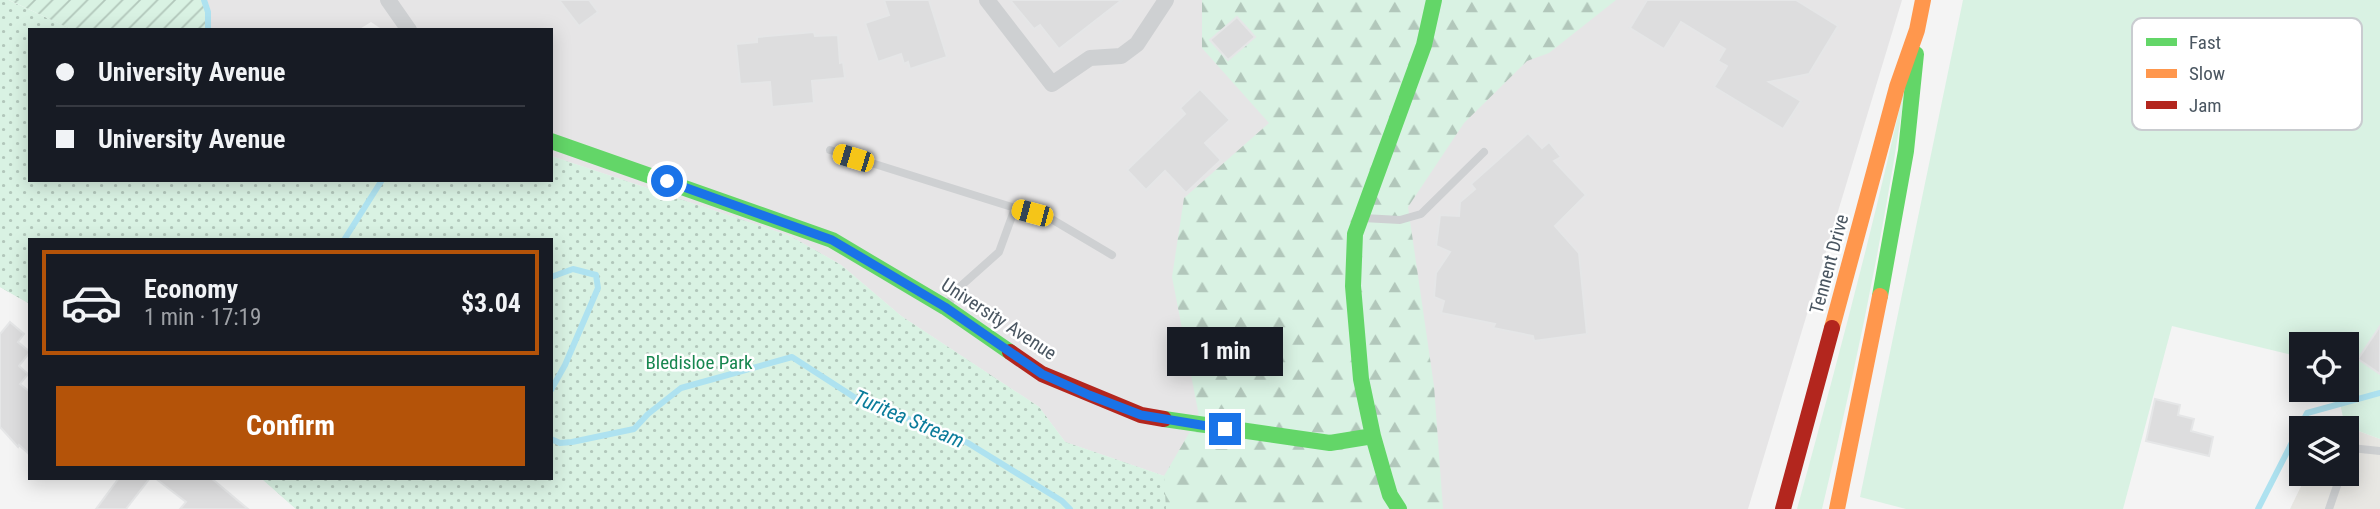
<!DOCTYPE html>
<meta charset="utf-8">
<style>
body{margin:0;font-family:"Roboto Condensed",sans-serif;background:#20242c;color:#f1f3f6;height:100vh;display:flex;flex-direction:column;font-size:26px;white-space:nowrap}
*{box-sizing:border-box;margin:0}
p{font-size:23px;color:#9ea1a6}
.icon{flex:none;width:38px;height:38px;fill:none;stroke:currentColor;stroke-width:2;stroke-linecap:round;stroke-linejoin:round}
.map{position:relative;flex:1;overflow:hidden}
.sheet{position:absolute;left:28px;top:238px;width:525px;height:242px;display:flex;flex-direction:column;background:#171b24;border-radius:0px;box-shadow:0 4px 18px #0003}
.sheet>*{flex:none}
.banner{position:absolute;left:28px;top:28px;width:525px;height:154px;border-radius:0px;box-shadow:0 4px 18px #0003;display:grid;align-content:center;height:154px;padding:0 28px;background:#171b24}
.tools{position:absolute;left:2289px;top:332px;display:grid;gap:14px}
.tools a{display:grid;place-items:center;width:70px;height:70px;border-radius:0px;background:#171b24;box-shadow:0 4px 18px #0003;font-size:35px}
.end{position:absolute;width:32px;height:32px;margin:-16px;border:9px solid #1a73e8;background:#fff;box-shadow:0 0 0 4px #fff}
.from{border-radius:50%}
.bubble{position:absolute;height:49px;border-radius:0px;background:#171b24;box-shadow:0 4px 18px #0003;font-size:23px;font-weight:700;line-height:49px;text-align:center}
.car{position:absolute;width:21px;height:42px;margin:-21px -10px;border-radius:9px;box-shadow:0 0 5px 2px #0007;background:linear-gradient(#f5c518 24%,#345 0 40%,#f5c518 0 76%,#345 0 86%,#f5c518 0)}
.banner b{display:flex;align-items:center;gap:24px;height:66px;font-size:26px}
.banner b+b{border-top:2px solid #363941}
.banner i{width:18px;height:18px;background:#f1f3f6}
ul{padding:12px 0 0;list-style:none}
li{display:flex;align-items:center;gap:21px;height:105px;margin:0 14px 10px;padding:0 14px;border:4px solid #363941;border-radius:0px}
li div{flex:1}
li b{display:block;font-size:26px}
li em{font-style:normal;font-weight:700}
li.active{border-color:#b45309}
li>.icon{width:63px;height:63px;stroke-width:1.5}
.primary-button{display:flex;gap:14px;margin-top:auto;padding:14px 28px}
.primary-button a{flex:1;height:80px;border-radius:0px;background:#b45309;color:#fff;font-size:28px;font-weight:700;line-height:80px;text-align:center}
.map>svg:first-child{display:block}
</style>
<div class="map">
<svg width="2380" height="509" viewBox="0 0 2380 509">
<defs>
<pattern id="forest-firs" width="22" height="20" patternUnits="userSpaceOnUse" patternTransform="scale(1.75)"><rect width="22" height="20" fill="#d9f2e3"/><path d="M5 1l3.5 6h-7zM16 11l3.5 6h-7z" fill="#b2c7bb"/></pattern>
<pattern id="park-dots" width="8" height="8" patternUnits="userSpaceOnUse" patternTransform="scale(1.75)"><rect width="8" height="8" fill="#d9f2e3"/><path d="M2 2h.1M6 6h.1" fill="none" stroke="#b2c7bb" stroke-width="1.8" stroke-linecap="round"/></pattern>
<pattern id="garden-furrows" width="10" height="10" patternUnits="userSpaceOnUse" patternTransform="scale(1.75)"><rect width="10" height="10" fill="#d9f2e3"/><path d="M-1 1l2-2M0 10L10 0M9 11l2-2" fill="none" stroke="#b2c7bb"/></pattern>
</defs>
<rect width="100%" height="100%" fill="#f4f4f4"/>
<path fill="#e8e7e3" d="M2345 426 2380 439V509H2290L2307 474H2347V429H2333Z"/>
<path fill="#e6e5e6" d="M204 0H1902L1748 509H1166L1164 476 1065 442 1039 407 901 316 841 265 790 236 551 156V30H383L371 22 358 30H208V12Z"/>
<path fill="#d9f2e3" d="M1963 0H2380V439L2345 426 2337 390H2347V345H2301V357L2172 326 2123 509H1906L1860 497Z
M1908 70C1887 217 1857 364 1822 509H1797C1837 363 1876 218 1908 70Z"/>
<path fill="url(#forest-firs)" d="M0 0H8L73 30H30V180H551V156L790 236 841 265 901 316 1039 407 1065 442 1164 476 1199 416 1172 277 1184 198 1269 123 1202 48V0H1616L1549 53 1527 61 1464 123 1408 207 1434 386 1443 509H296L261 478H551V240H30V304L0 287Z"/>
<path fill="url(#park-dots)" d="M0 0H8L73 30H30V180H551V156L790 236 841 265 901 316 1039 407 1065 442 1164 476 1166 509H296L261 478H551V240H30V304L0 287Z"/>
<path fill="url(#garden-furrows)" d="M9 0H204L208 12V30H73Z"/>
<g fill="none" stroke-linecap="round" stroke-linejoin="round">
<path stroke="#aee2f0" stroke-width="6" d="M204 0 208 12V30
M344 240 382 180
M551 277 573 269 596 275 598 288 565 365 551 390
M551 439 560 443 572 442 634 429 648 414 681 388 792 357 854 397 968 443 1062 501 1070 509
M2258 509 2307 413 2380 393"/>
</g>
<path fill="#ddddde" stroke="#e5e6e7" stroke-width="2" d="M559 0H589L598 12 579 26Z
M884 0H929L947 57 910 69 908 62 904 64 901 54 878 62 865 23 889 15Z
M1010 0H1122L1059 49 1040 25 1034 29Z
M1647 0H1796L1838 26 1809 74 1769 82 1801 101 1783 129 1714 87 1727 66 1718 61 1725 49 1681 22 1664 49 1630 28Z
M1237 17 1255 37 1228 60 1210 40Z
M814 32 815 36 838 35 840 63 843 62 845 78 812 81 814 103 772 107 770 82 740 84 736 44 757 42V37Z
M1200 89 1230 120 1205 143 1221 160 1186 193 1165 171 1146 190 1127 170 1185 114 1180 108Z
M1528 133 1542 148 1549 142 1561 157 1554 161 1586 195 1555 226 1579 253 1587 334 1534 341 1533 336 1493 328 1495 324 1441 313 1444 301 1434 297 1436 273 1450 252 1436 246 1440 215 1459 216 1460 202 1475 189 1471 184Z
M10 322 24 334 18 342 30 352 19 366 28 374 20 384 30 392V455L19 445 18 447 0 427V334Z
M2380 326V374L2358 359Z
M2155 399 2180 405 2178 415 2194 419 2191 431 2213 437 2209 456 2146 441Z
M119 478H150L126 509H96Z
M155 478H211L248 509H180L186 502Z"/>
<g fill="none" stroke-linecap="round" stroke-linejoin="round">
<path stroke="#ced0d2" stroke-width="8" d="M830 150 1015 208
M1363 218 1400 220 1421 214 1484 152
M947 305 962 285 999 252 1015 208 1048 217 1112 255
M2339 427 2340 429
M2347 441 2351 448 2380 451
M2347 459 2351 448
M2329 509 2341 474"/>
<path stroke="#ced0d2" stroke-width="16" d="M388 0 409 30
M987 0 1052 84 1090 58 1121 56 1137 44 1166 0"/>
<path stroke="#63d668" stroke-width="16" d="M551 141 832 240 945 307 1010 352
M1880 296 1906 151 1916 54
M1164 419 1330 443 1373 436
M1399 509 1390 495 1385 478 1373 436 1361 379 1353 286 1355 234 1424 45 1434 0"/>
<path stroke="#ff974d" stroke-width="16" d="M1832 328 1897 87 1917 30 1923 0
M1837 509 1880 296"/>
<path stroke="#b3261e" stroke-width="16" d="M1010 352 1042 374 1141 415 1164 419
M1783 509 1832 328"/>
</g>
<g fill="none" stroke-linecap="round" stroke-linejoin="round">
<path stroke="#1a73e8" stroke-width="9" d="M667 181 832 240 945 307 1042 374 1089 395 1141 415 1225 429"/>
</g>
<g text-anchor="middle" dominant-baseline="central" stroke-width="5" stroke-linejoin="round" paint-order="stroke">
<g font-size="19" fill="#4a5661" stroke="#fff">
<text transform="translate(1829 264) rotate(-75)">Tennent Drive</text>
<text transform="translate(999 319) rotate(33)">University Avenue</text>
</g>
<g font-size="19" fill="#17864f" stroke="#fff">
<text x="699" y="362">Bledisloe Park</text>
</g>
<g font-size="21" font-style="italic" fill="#0c7c9b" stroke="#fff">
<text transform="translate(909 419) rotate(23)">Turitea Stream</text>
</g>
</g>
<rect x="2132" y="18" width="230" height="112" rx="10" fill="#fff" stroke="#c9ccd0" stroke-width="2"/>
<rect x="2146" y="38" width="31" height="8" fill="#63d668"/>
<rect x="2146" y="69" width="31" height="9" fill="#ff974d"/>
<rect x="2146" y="101" width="31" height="8" fill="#b3261e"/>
<g font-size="19" fill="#4a5661">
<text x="2189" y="49">Fast</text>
<text x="2189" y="80">Slow</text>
<text x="2189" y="112">Jam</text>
</g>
</svg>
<div class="tools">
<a><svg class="icon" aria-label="locate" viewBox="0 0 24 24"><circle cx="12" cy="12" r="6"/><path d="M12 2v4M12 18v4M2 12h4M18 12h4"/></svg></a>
<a><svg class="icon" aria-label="layers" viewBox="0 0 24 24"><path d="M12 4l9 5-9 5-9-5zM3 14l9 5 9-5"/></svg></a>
</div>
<i class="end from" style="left:667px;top:181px"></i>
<i class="end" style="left:1225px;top:429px"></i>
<div class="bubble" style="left:1167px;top:327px;width:116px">1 min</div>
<i class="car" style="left:853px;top:158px;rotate:287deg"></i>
<i class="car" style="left:1032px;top:213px;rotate:285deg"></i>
<div class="banner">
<b><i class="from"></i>University Avenue</b>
<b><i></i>University Avenue</b>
</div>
<section class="sheet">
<ul>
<li class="active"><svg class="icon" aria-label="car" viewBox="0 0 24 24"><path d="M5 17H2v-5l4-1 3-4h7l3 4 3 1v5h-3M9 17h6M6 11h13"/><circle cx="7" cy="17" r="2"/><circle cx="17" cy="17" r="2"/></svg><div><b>Economy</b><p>1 min · 17:19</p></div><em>$3.04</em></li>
</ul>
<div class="primary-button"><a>Confirm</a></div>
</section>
</div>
